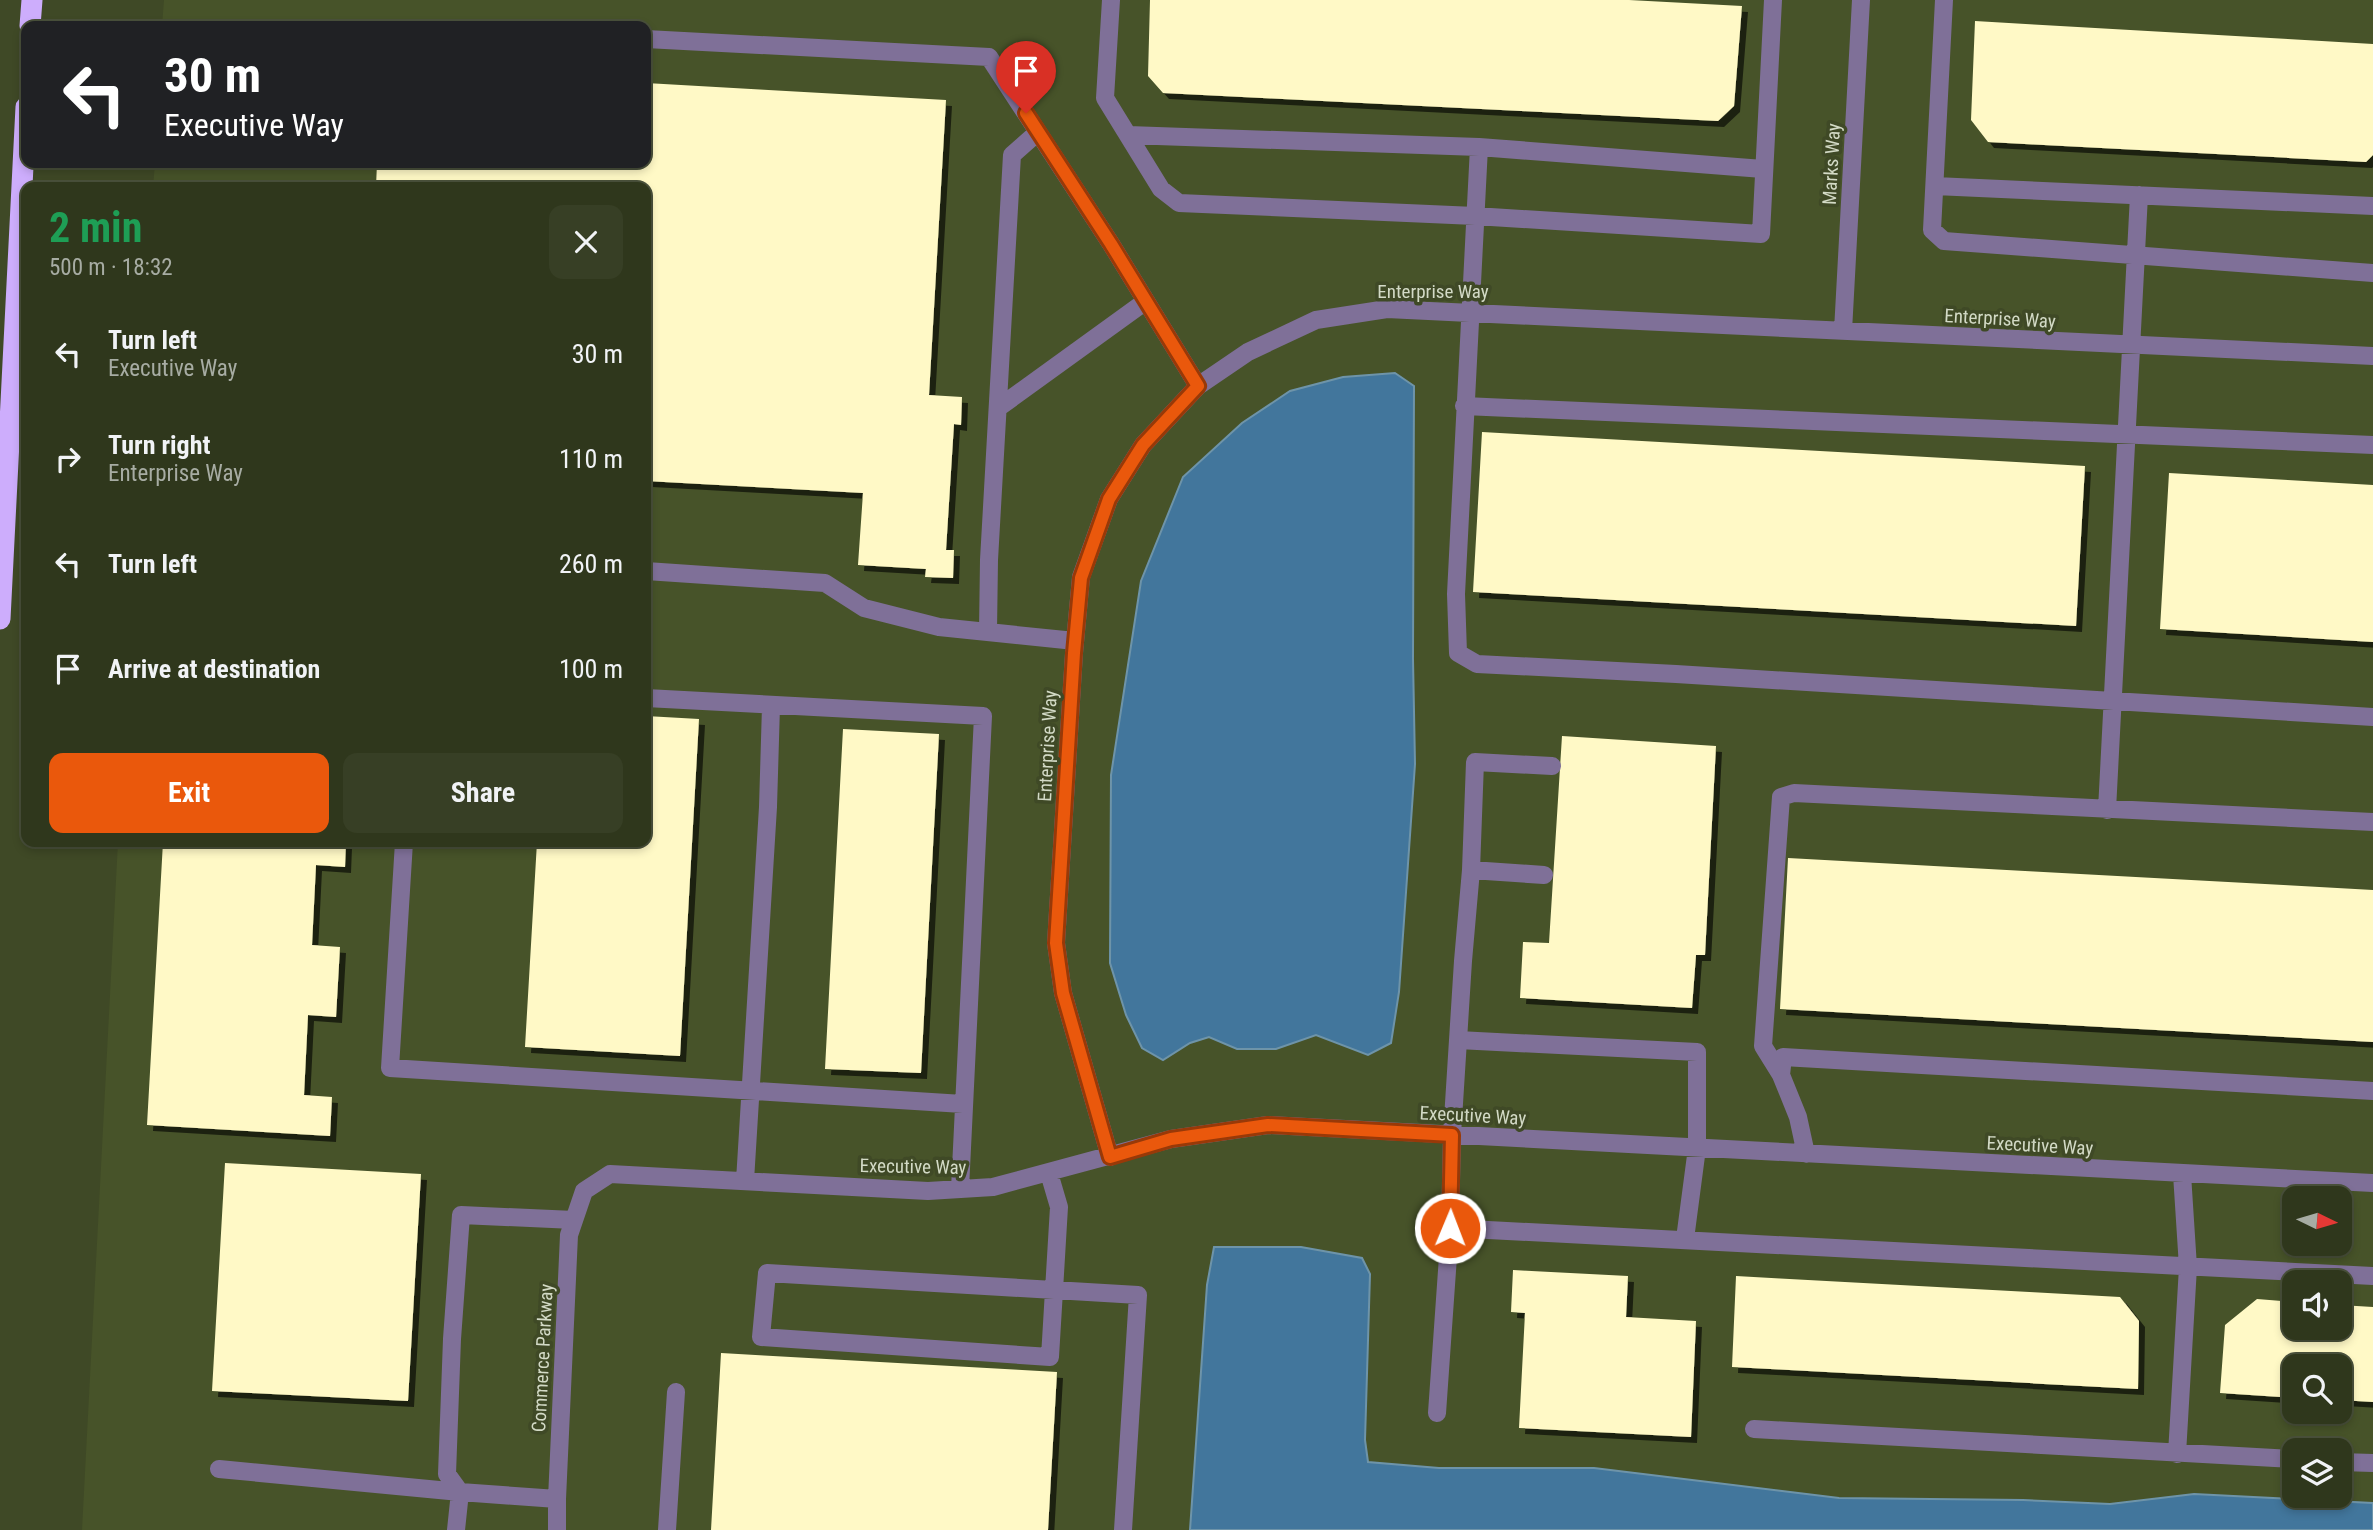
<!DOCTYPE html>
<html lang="en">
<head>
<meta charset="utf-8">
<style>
  :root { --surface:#2f371c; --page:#373f25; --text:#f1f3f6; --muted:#a7aca3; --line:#4a513b; --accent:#ea580c }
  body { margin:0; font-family:"Roboto Condensed",sans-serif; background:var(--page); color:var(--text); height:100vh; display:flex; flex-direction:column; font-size:26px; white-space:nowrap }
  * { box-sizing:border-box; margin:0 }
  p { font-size:23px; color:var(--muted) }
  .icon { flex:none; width:38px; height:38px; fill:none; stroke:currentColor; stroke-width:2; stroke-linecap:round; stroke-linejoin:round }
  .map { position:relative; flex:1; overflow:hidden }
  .details { position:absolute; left:21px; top:182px; width:630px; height:665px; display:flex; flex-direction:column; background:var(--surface); border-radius:14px; box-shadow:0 4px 10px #0003,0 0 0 2px var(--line) }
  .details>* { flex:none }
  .hud { position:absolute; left:21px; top:21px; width:630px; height:147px; border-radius:14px; box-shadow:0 4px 10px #0003,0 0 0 2px var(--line); background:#202124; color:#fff; overflow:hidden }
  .needle { width:46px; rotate:95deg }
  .controls { position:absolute; left:2282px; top:1186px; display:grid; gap:14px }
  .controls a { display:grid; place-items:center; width:70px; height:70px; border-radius:14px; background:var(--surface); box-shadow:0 4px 10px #0003,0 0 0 2px var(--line); font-size:35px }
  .pin { position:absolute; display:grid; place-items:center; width:60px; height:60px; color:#fff; margin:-72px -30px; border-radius:50% 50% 50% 0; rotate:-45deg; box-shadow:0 0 7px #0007 }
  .pin .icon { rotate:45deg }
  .me { position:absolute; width:77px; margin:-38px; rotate:1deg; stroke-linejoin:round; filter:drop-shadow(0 0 5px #0008) }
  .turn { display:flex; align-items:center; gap:24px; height:147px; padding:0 28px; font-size:32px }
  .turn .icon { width:91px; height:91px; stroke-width:2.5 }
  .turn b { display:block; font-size:49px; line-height:60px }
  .round { display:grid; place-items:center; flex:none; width:74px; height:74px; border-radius:14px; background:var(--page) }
  .overview { display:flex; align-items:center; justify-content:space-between; height:119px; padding:0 28px }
  h1 { font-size:42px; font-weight:700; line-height:52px; color:#1e9e55 }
  .primary-button { display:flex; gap:14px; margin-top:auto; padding:14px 28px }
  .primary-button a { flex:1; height:80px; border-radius:14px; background:var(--accent); color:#fff; font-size:28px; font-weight:700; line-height:80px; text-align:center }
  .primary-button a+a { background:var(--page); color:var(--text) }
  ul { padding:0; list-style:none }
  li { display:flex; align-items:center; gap:21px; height:105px; padding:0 28px }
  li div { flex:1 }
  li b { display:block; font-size:26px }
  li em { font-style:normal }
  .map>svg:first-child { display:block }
  .built { fill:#475329; fill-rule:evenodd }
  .water { fill:#42769c; stroke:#6e94a9; stroke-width:2 }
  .building { fill:#fff9c6; filter:url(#shadow) }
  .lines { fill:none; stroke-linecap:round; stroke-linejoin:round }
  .minor { stroke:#7f7098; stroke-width:18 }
  .highway { stroke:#cdadfc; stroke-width:21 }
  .route-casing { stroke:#983908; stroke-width:18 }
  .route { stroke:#ea580c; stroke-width:12 }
  .labels { text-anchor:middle; stroke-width:7; stroke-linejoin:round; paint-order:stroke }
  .street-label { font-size:19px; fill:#d3dac6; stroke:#3f4926 }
</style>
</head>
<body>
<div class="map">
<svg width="2373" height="1530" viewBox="0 0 2373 1530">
  <defs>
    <filter id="shadow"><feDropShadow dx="6" dy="6" stdDeviation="0" flood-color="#0009"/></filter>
  </defs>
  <rect width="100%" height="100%" fill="#3f4926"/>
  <path class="built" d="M 164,0 L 2373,0 L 2373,1530 L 82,1530 L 118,842 L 646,842 L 646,187 L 153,187 L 155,163 L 646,163 L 646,26 L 162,26 ZM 2294,1199 L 2340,1199 L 2340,1244 L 2294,1244 ZM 2294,1283 L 2340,1283 L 2340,1328 L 2294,1328 ZM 2294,1367 L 2340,1367 L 2340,1412 L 2294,1412 ZM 2294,1451 L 2340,1451 L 2340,1496 L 2294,1496 Z"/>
  <path class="water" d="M 1395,373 L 1414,386 L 1413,659 L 1415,764 L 1399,992 L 1391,1043 L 1368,1055 L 1316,1035 L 1276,1049 L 1237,1049 L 1209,1037 L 1190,1043 L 1163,1060 L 1142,1048 L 1126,1015 L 1110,963 L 1111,775 L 1141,581 L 1183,477 L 1242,423 L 1290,391 L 1343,377 Z
    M 1214,1247 L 1301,1247 L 1362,1258 L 1370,1274 L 1365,1440 L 1368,1462 L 1439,1468 L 1594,1468 L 1839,1498 L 2023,1500 L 2110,1504 L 2194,1494 L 2373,1503 L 2373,1530 L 1190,1530 L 1207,1285 Z"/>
  <path class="building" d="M 1150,0 L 1629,0 L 1742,6 L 1734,106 L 1718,121 L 1163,93 L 1148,76 Z
    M 1975,21 L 2373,44 L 2373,155 L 2366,162 L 1988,142 L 1971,120 Z
    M 646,83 L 946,100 L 929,395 L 962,397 L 961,425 L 954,424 L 946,550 L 954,550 L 953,578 L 925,577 L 926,569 L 858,565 L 863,493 L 646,481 L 646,187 L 376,187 L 377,163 L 646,163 Z
    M 1482,432 L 2085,466 L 2076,626 L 1473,592 Z
    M 2169,473 L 2373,485 L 2373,642 L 2160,629 Z
    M 646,716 L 699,719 L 680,1056 L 525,1047 L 537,842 L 646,842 Z
    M 843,729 L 939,734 L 921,1073 L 825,1069 Z
    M 1562,736 L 1716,746 L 1705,955 L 1696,955 L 1692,1008 L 1520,998 L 1523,942 L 1549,943 Z
    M 163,842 L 346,842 L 345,867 L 316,865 L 312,945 L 340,947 L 336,1017 L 308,1015 L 304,1095 L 332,1097 L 330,1136 L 147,1125 Z
    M 1788,858 L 2373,890 L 2373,1042 L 1780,1009 Z
    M 225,1163 L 421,1174 L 408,1401 L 212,1391 Z
    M 1513,1270 L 1628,1276 L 1626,1317 L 1696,1321 L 1691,1437 L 1519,1428 L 1525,1313 L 1511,1312 Z
    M 1736,1276 L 2120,1297 L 2139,1321 L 2138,1389 L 1732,1367 Z
    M 2257,1299 L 2294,1302 L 2294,1328 L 2340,1328 L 2340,1305 L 2373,1307 L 2373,1402 L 2340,1400 L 2340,1367 L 2294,1367 L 2294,1398 L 2220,1393 L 2225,1325 Z
    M 721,1353 L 1057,1372 L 1048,1530 L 711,1530 Z"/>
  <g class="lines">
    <path class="minor" d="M 1111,0 L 1105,98 L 1161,189 L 1179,203 L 1475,216 L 1761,234 L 1773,0
      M 1944,0 L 1932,230 L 1944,241 L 2373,273
      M 646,39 L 989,57 L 1111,244 L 1198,386
      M 1128,135 L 1479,147 L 1763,169
      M 1479,147 L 1456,594 L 1458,653 L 1477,664 L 1676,674 L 2373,717
      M 1935,186 L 2373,206
      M 1843,331 L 1861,0
      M 1464,406 L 2373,445
      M 998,408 L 1146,301
      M 646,571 L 825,583 L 864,608 L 939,627 L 1075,641
      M 988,631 L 989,560 L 1012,155 L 1038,132
      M 646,698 L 983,716 L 960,1189
      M 2107,810 L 2139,195
      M 404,842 L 390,1068 L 963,1104
      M 1471,870 L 1544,875
      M 1458,1040 L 1697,1052 L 1697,1148 L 1685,1239
      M 1781,1075 L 1763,1046 L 1781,797 L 1794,793 L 2373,822
      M 1806,1154 L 1798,1117 L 1781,1075 L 1783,1057 L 2373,1091
      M 1110,1157 L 1063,993 L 1056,943 L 1074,653 L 1081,577 L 1109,499 L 1143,445 L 1198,386 L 1248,352 L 1316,320 L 1387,309 L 2373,356
      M 1049,1173 L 1059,1207 L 1050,1357 L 761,1337 L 767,1273 L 1138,1295 L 1123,1530
      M 745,1181 L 768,807 L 771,706
      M 1450,1228 L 2373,1276
      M 1437,1413 L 1450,1228 L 1452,1135 L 1463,961 L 1471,870 L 1475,762 L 1552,766
      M 1754,1429 L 2294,1459
      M 2177,1454 L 2188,1267 L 2182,1174
      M 2340,1462 L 2373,1463
      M 219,1469 L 460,1492 L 447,1474 L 452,1339 L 461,1215 L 574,1220
      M 456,1530 L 460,1492 L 557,1499
      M 557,1530 L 557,1499 L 569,1235 L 584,1191 L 610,1174 L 928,1191 L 993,1187 L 1171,1139 L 1268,1125 L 2373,1183
      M 667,1530 L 676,1392"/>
    <path class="highway" d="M 30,26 L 32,0
      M 0,619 L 26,107"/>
  </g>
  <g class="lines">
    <defs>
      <path id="route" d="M 1026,113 L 1111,244 L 1198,386 L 1143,445 L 1109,499 L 1081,578 L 1074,653 L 1056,943 L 1063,993 L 1110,1157 L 1171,1139 L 1268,1125 L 1452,1135 L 1450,1228"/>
    </defs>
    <use href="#route" class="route-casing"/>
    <use href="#route" class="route"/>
  </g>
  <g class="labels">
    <g class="street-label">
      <text transform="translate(1831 164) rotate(-87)" y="7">Marks Way</text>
      <text x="1433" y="298">Enterprise Way</text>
      <text transform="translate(2000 318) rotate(3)" y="7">Enterprise Way</text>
      <text transform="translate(1047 746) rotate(-87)" y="7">Enterprise Way</text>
      <text transform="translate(1473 1115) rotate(3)" y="7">Executive Way</text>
      <text transform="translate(2040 1145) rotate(3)" y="7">Executive Way</text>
      <text transform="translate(913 1166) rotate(1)" y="7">Executive Way</text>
      <text transform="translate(542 1358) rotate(-87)" y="7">Commerce Parkway</text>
    </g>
  </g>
</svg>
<div class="controls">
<a><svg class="needle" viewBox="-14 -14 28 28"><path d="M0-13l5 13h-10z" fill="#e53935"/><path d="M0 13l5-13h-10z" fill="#a7aca3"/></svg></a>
<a><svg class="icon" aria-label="sound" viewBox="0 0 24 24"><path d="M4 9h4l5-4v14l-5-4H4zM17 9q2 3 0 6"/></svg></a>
<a><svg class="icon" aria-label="search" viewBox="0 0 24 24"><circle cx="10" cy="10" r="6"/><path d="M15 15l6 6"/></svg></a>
<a><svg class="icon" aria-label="layers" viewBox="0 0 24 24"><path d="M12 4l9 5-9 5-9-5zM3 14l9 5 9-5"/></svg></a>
</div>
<div class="pin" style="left:1026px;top:113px;background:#d93025"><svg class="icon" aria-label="arrive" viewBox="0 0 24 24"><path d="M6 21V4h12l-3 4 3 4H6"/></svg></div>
<svg class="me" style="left:1450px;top:1228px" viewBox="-20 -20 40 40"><circle r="17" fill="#ea580c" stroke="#fff" stroke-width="3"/><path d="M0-11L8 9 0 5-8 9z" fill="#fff"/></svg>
<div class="hud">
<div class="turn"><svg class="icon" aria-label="left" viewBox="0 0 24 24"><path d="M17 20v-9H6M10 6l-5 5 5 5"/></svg><div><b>30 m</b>Executive Way</div></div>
</div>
<section class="details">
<div class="overview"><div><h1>2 min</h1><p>500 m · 18:32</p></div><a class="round"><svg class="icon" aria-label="close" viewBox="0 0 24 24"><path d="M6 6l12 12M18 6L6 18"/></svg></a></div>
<ul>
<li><svg class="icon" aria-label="left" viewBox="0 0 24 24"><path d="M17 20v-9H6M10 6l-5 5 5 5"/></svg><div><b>Turn left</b><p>Executive Way</p></div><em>30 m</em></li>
<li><svg class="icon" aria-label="right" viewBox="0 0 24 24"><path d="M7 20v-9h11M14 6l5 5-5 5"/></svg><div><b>Turn right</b><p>Enterprise Way</p></div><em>110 m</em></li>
<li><svg class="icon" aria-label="left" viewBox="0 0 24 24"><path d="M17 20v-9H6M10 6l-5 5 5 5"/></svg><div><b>Turn left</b></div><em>260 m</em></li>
<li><svg class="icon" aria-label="arrive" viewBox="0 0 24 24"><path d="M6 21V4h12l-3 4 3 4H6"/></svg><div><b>Arrive at destination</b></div><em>100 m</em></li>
</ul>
<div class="primary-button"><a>Exit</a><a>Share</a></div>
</section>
</div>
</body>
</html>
